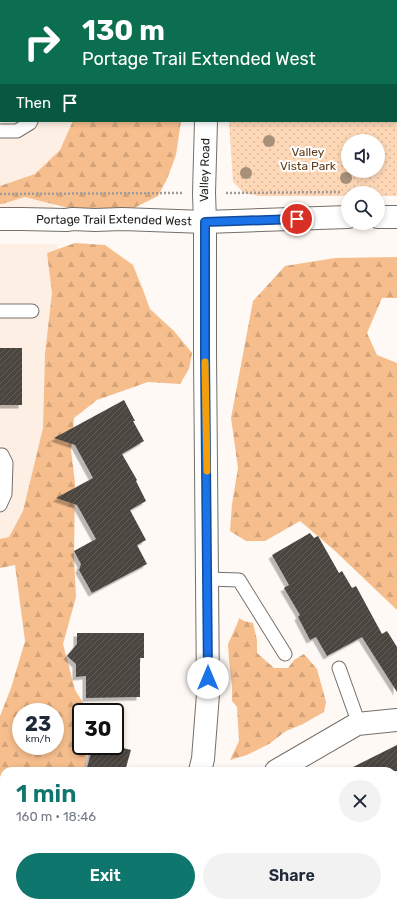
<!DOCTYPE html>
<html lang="en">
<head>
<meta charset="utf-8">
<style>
  :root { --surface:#fff; --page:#f2f2f3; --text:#1f2937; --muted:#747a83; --accent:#0f766e }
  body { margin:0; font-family:Rubik,sans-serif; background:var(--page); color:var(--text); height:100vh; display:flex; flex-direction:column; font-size:15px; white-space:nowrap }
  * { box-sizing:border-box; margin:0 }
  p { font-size:13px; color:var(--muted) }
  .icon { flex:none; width:22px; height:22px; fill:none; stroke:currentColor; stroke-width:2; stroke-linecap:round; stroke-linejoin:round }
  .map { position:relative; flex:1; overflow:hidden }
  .side { position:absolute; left:0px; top:767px; width:397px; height:140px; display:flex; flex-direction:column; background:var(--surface); border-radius:12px 12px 0 0; box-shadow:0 2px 6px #0003 }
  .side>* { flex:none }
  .hud { position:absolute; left:0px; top:0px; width:397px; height:122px; box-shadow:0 2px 6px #0003; background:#0b6e4f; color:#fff; overflow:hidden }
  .controls { position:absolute; left:341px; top:134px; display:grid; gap:8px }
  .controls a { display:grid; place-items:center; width:44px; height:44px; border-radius:50%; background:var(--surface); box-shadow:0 2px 6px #0003; font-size:20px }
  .speed { position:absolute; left:12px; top:703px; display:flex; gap:8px; font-size:20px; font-weight:700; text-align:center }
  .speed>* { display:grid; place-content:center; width:52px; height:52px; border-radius:50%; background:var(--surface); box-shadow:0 2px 6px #0003; line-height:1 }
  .speed small { font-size:10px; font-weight:400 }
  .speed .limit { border:2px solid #111; border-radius:6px; background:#fff; color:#111 }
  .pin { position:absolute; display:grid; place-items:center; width:34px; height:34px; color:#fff; margin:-17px; border:2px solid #fff; border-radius:50%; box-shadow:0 1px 4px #0007 }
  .me { position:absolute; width:44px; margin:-22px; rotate:0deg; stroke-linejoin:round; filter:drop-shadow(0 0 3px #0008) }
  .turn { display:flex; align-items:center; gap:14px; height:84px; padding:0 16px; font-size:18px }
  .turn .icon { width:52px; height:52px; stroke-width:2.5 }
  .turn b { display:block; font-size:28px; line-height:34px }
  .then { display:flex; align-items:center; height:38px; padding:0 16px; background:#0003; gap:8px; font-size:15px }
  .round { display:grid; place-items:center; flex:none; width:42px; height:42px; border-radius:21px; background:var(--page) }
  .head { display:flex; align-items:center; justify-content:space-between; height:68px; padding:0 16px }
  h1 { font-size:24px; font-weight:600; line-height:30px; color:var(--accent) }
  .cta { display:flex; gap:8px; margin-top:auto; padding:8px 16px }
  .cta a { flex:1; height:46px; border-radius:24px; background:var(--accent); color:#fff; font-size:16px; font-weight:600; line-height:46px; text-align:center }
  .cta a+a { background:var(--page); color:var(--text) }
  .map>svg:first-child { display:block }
  .built { fill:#feefe4 }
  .forest { fill:url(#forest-firs); fill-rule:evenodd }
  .park { fill:url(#park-dots); fill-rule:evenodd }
  .water { fill:#74bbe2 }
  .building { fill:url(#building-hatch); filter:url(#shadow) }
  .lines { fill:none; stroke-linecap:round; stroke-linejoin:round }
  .lane-casing { stroke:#766f69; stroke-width:15 }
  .street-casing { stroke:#766f69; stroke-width:24 }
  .secondary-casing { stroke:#766f69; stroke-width:24 }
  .path { stroke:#a09c99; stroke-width:2.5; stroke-dasharray:2 2; stroke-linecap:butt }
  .lane { stroke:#fff; stroke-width:13 }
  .street { stroke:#fff; stroke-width:22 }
  .secondary { stroke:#fff; stroke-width:22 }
  .tree { fill:#a7907a }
  .route-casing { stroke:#114b97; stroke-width:10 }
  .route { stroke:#1a73e8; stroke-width:7 }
  .slow { stroke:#f59e0b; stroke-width:7 }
  .labels { text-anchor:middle; stroke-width:4; stroke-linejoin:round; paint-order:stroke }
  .park-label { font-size:12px; fill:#603a16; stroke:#fff }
  .street-label { font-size:12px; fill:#1f1d1a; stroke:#fff }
</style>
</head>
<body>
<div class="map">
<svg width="397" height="907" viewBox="0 0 397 907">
  <defs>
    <pattern id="forest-firs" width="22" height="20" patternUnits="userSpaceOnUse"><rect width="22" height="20" fill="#f7be8d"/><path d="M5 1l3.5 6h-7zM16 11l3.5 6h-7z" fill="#d3a379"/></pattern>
    <pattern id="park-dots" width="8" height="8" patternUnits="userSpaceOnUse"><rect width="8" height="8" fill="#fed7b6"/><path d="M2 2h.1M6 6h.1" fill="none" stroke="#d9b89c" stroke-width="1.8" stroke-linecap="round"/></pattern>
    <pattern id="building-hatch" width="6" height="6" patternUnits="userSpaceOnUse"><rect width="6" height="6" fill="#4b4540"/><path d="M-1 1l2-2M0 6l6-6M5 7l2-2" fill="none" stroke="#625d58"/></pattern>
    <filter id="shadow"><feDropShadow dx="-3.5" dy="3.5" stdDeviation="0" flood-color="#0004"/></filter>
  </defs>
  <rect width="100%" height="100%" fill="#fef9f5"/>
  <path class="built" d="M 0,0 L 5,1 L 1,1 L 1,121 L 81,121 L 54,208 L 0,209 Z
    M 0,244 L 57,244 L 57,558 L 0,556 Z"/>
  <path class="forest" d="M 73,121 L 181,121 L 176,155 L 167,179 L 158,196 L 124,213 L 80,211 L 25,197 L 2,204 L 0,204 L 0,186 L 35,174 L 60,150 Z
    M 75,243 L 105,245 L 133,265 L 143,290 L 150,309 L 174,331 L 192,353 L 189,369 L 180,384 L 148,382 L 97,400 L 74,418 L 71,450 L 75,483 L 74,557 L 76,597 L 63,644 L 75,690 L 89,712 L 81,712 L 81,746 L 88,746 L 85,771 L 4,771 L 4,827 L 0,829 L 0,716 L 11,688 L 25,641 L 15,565 L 0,568 L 0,539 L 9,537 L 23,511 L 43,428 L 45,354 L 52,293 L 47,253 ZM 21,712 L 55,712 L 55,746 L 21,746 Z
    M 397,257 L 397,298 L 382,298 L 367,333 L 377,355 L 397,363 L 397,610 L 334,550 L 300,521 L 265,541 L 246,541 L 230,531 L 232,504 L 238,468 L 231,418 L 253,301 L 285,266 L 335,258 Z
    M 239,618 L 244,621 L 253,623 L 257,640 L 257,653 L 274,668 L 288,668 L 294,660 L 304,654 L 317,669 L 326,702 L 324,712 L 303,724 L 286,731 L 269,744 L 247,755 L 230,760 L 239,741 L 237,707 L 232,701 L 232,685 L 229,660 L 228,644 L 238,622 Z"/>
  <path class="park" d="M 240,0 L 397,0 L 397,196 L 378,196 L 378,193 L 348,193 L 348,196 L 259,196 L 244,193 L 233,182 L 229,121 L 396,121 L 396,1 L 240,1 ZM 348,141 L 378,141 L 378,171 L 348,171 Z"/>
  <path class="water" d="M 397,847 L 397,907 L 322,907 L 326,903 L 393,903 L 393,849 Z"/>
  <path class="building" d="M 0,348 L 22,348 L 22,405 L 0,405 Z
    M 124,400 L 135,421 L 133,421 L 144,441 L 122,454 L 137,480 L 136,481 L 146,501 L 130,510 L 146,540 L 137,545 L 147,564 L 92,593 L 79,570 L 81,564 L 74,551 L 96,539 L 77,505 L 56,498 L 93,478 L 75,445 L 54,438 Z
    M 310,533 L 314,538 L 318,536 L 339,573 L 342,571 L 352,588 L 356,586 L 382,634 L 387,631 L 397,647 L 397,692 L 362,637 L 327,656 L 316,637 L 310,640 L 298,617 L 300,615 L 284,588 L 289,585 L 272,555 Z
    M 77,633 L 144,633 L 144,658 L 140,658 L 140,697 L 86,698 L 86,676 L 76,677 L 76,664 L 67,656 L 77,644 Z
    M 397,745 L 397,771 L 345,771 Z
    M 93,746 L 115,746 L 131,750 L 125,771 L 86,771 Z"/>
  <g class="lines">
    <defs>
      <path id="lane" d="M 66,1 L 66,0
        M 0,131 L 17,131 L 30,123 L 31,121
        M 0,311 L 32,311
        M 0,455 L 2,455 L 6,463 L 5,494 L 0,505
        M 208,579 L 239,580 L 285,654
        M 339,668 L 359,724"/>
      <path id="street" d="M 200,771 L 203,759 L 208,694 L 205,354 L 205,222
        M 276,771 L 357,724 L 397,720
        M 149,907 L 151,903"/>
      <g id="secondary">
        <path d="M 216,1 L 217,0"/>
        <path d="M 378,217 L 397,217"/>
        <path id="s1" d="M 0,219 L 22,219 L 66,220 L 73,219 L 95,220 L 122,219 L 205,222 L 348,217"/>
        <path id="s2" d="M 205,222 L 204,193 L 206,121"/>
      </g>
    </defs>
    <use href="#lane" class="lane-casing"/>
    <use href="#street" class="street-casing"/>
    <use href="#secondary" class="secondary-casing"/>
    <path class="path" d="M 348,192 L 379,193
      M 226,193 L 341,192
      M 0,194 L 183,193"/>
    <use href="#lane" class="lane"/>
    <use href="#street" class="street"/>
    <use href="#secondary" class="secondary"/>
  </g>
  <g class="tree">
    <circle cx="269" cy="141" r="6"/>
    <circle cx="246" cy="173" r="6"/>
    <circle cx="346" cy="178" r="6"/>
  </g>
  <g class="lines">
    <defs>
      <path id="route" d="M 208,678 L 205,354 L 205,222 L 297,219"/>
    </defs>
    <use href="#route" class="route-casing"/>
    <use href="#route" class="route"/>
    <path class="slow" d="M 205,362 L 207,471"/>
  </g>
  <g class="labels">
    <g class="park-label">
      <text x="308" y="156">Valley<tspan x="308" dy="14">Vista Park</tspan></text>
    </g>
    <g class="street-label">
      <text dy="4" stroke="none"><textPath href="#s2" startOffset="52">Valley Road</textPath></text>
      <text dy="4" stroke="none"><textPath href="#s1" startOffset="114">Portage Trail Extended West</textPath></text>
    </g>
  </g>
</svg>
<div class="controls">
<a><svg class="icon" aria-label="sound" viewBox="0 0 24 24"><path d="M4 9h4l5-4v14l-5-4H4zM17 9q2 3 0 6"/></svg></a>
<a><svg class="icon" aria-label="search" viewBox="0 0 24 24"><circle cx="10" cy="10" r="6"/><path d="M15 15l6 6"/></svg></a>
</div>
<div class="speed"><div>23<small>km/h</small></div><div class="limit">30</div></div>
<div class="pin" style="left:297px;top:219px;background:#d93025"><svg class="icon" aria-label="arrive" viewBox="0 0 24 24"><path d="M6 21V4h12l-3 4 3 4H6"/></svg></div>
<svg class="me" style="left:208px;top:678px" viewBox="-20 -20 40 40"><circle r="19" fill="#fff"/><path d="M0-13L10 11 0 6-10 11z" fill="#1a73e8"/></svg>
<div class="hud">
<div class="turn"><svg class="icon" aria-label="right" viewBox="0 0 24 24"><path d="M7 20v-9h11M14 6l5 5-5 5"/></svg><div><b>130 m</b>Portage Trail Extended West</div></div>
<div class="then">Then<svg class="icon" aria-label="arrive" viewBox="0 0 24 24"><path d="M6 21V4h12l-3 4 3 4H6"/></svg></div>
</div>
<section class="side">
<div class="head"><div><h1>1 min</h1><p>160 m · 18:46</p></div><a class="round"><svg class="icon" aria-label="close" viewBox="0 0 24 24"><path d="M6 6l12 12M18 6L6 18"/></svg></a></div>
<div class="cta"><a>Exit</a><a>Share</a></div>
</section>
</div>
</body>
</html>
